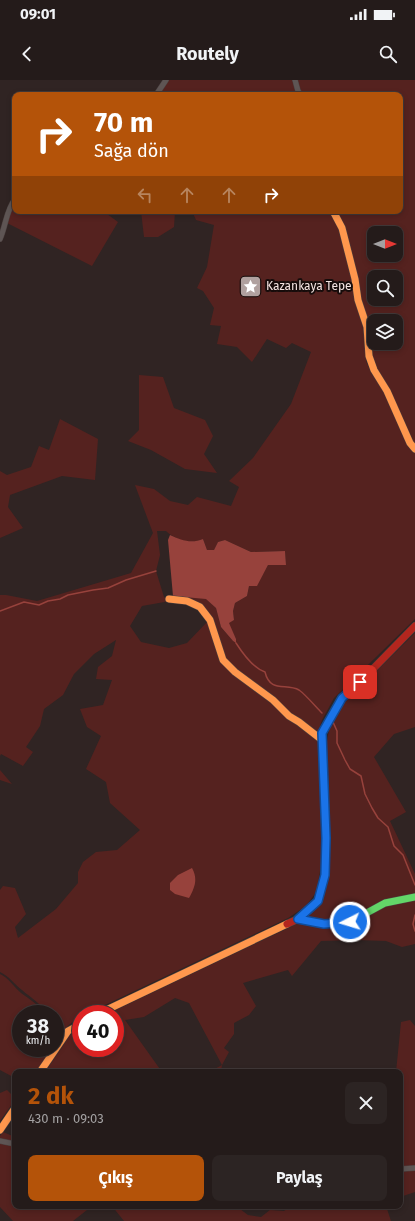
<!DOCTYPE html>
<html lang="tr">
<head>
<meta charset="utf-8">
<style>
  :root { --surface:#241b1a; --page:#2c2423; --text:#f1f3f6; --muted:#a3a1a2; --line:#413939; --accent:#b45309 }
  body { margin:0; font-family:"Fira Sans",sans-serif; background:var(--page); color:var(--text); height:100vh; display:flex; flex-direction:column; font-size:15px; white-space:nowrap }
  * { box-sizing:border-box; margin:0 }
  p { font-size:13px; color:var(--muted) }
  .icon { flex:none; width:22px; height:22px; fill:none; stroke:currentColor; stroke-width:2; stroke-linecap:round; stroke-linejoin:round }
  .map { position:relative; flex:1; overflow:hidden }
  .sheet { position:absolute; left:12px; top:989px; width:391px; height:140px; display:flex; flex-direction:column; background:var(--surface); border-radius:8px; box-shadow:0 2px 6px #0003,0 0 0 1px var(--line) }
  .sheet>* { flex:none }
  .top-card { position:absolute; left:12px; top:12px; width:391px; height:122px; border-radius:8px; box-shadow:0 2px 6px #0003,0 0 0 1px var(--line); background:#b45309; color:#fff; overflow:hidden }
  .needle { width:26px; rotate:90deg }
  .controls { position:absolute; left:367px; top:146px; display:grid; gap:8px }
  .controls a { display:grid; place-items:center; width:36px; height:36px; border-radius:8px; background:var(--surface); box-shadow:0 2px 6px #0003,0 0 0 1px var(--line); font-size:20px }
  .speed { position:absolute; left:12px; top:925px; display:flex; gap:8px; font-size:20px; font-weight:700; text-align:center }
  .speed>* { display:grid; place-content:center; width:52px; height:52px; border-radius:50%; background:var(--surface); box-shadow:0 2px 6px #0003,0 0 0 1px var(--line); line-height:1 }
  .speed small { font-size:10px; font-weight:400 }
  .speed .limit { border:6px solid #d22; background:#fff; color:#111 }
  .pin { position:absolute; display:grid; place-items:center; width:34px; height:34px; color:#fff; margin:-17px; border-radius:8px; box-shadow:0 2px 6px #0006 }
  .me { position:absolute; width:44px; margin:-22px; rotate:265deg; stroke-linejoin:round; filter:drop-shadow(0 0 3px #0008) }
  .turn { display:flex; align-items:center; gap:14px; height:84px; padding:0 16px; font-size:18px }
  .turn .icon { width:52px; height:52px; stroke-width:2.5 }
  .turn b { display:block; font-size:28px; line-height:34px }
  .lanes { display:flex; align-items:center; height:38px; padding:0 16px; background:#0003; justify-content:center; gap:20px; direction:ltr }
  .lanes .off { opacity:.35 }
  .round { display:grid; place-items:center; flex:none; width:42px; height:42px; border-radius:8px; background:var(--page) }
  .headline { display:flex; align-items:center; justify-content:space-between; height:68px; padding:0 16px }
  h1 { font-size:24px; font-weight:700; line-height:30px; color:var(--accent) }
  .button { display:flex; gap:8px; margin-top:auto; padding:8px 16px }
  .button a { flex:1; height:46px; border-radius:8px; background:var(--accent); color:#fff; font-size:16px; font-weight:700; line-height:46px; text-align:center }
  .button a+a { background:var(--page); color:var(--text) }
  .status { display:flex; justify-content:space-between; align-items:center; height:28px; padding:0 20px; background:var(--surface); direction:ltr }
  .status svg { height:11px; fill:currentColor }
  header { display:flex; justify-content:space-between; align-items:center; height:52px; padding:0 16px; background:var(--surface); font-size:18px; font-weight:700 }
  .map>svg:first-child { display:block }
  .green { fill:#55221f; fill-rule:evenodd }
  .water { fill:#97423c }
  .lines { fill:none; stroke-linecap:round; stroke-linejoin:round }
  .stream { stroke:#97423c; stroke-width:1.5 }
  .street-casing { stroke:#4c4140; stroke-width:6 }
  .fast-casing { stroke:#4c4140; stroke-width:8 }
  .slow-casing { stroke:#4c4140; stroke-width:8 }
  .jam-casing { stroke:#4c4140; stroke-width:8 }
  .street { stroke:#5e5554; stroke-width:5 }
  .fast { stroke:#63d668; stroke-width:7 }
  .slow { stroke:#ff974d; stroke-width:7 }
  .jam { stroke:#b3261e; stroke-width:7 }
  .route-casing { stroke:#114b97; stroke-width:10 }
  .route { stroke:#1a73e8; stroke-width:7 }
  .labels { text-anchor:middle; stroke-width:4; stroke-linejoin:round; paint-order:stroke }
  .poi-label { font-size:12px; fill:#f5e4e2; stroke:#170c0b; text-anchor:start }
</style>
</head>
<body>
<div class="status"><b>09:01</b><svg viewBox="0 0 49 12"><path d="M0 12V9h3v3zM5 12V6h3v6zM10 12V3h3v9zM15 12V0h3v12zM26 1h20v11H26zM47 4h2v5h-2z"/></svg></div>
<header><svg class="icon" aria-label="back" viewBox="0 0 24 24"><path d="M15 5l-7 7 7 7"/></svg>Routely<svg class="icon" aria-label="search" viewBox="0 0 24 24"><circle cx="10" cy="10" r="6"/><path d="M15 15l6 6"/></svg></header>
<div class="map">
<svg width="415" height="1141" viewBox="0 0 415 1141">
  <rect width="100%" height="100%" fill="#302423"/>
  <path class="green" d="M 168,0 L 293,0 L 298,15 L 158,15 Z
    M 297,0 L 415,0 L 415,365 L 411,360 L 376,290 L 373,277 L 370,249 L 359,214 L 335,131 L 400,131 L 400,15 L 304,15 L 300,10 ZM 374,153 L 396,153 L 396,175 L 374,175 ZM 374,197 L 396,197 L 396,219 L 374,219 ZM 374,241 L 396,241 L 396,263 L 374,263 Z
    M 15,122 L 15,131 L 103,131 L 118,142 L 92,186 L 7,143 L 11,127 Z
    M 141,131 L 175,131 L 174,147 L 158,157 L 144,157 Z
    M 192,131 L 331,131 L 341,150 L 353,199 L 357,224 L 366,250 L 366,281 L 372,294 L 385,313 L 409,366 L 415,373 L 415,539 L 334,618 L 322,640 L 318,653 L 291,634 L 271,615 L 236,591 L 224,579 L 211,539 L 201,526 L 188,519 L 173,519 L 173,516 L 206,518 L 216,528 L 221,547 L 233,561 L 236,563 L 236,559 L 228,543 L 234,540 L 233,531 L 235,523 L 247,516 L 249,506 L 257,505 L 268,485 L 286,485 L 285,471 L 251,472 L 225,460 L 218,462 L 214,470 L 207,470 L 203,459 C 190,465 175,460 166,451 L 157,451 L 160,475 L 156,491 L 164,517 L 170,521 L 142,526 L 130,546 L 141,562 L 169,568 L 187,563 L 208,541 L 221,581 L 234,594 L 255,608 L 272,621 L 288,638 L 298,645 L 318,661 L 322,722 L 321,784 L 317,811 L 306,826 L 288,838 L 86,934 L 81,934 L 81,937 C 69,942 63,951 57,962 L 55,957 L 55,934 L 47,934 C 41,923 31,918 22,910 C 14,904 9,896 0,892 L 0,810 L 3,806 L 15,808 L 26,834 L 15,847 L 18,858 L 56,829 L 78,803 L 78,792 L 83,782 L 96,772 L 117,770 L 140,750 L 110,723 L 106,702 L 86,689 L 101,656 L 87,647 L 80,629 L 103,625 L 112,600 L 96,599 L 98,587 L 112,576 L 116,560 L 94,574 L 74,594 L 63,615 L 44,629 L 40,646 L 26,667 L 33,672 L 23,686 L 1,674 L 0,676 L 0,515 L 6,515 L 37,521 L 131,493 L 153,453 L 135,405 L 154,409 L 170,421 L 188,425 L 197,417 L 231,426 L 239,407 L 229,401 L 253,378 L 291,324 L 311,272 L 292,263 L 286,268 L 267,259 L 252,282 L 237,267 L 217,264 L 221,246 L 210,245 L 214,228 L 203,211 L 197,208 L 207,187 L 214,145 L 196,140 Z
    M 139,295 L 163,297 L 174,328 L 205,340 L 213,356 L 204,374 L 217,393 L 185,389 L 151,370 L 128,361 L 139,350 Z
    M 60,339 L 98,359 L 95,400 L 62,396 L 10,415 L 8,427 L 23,448 L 0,458 L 0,391 L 7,395 L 31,387 L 39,366 L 49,370 Z
    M 415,553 L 415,647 L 394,654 L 374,677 L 406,732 L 390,741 L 415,794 L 415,815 L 383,821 L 350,840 L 324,842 L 304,838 L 318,827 L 328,802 L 330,765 L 328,691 L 326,667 L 330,644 L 342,625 Z
    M 0,690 L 12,704 L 0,700 Z
    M 415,819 L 415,864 L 402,867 L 386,861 L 357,860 L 321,861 L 292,896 L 288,890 L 243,903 L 256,926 L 249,935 L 234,943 L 234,954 L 224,968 L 229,972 L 222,985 L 221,992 L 209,992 L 222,985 L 189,923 L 175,918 L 144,937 L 125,940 L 162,992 L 45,992 L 70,955 L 81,948 L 81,968 L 115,968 L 115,934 L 107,934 L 301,842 L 351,844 L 386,826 Z
    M 0,894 C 9,898 13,906 21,913 C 29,919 40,925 44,934 L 21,934 L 21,968 L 53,968 L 36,992 L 15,992 L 15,998 L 0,990 Z
    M 410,940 L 415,946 L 415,1086 L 400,1086 L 400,992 L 396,992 L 401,942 Z
    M 7,1010 L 15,1018 L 15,1020 L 0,1041 L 0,1013 Z
    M 3,1052 L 15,1057 L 15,1062 L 0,1059 L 0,1056 Z
    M 0,1062 L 15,1065 L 15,1126 L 92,1126 L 73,1141 L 13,1141 L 0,1127 Z
    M 415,1090 L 415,1112 L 400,1117 L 400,1092 Z
    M 112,1126 L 236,1126 L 248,1135 L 261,1137 L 270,1130 L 284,1131 L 291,1126 L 386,1126 L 391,1141 L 124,1141 Z"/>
  <path class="water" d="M 170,455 C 181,460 191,464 203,459 L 207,470 L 214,470 L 218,462 L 225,460 L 251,472 L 285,471 L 286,485 L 268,485 L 257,506 L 249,506 L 247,516 L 235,523 L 233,531 L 234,540 L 229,543 L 236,559 L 236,563 L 233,561 L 221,547 L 216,528 L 206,519 L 173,516 L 168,460 Z
    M 192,788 C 198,799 195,807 189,818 L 175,814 L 170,810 L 170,803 L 178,795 Z"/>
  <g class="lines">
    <path class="stream" d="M 0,531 L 24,522 L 39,525 L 48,521 L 60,519 L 68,515 L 93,510 L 108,508 L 126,500 L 156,491
      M 236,563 C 243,574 253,588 265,592 C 270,613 286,603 299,610 C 305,614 316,627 322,633
      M 333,642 L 337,651 L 337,663 L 345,680 L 350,689 L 361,696 L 365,714 L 372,728 L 378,738 L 388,747 L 394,766 L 403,775 L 415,805
      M 415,835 L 413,844 L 415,851"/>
    <defs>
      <path id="street" d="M 295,0 L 298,11 L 301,15
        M 156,15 L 166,0
        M 0,159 C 6,145 6,131 15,119
        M 0,1061 L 15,1064
        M 400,1089 L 415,1088"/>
      <path id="fast" d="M 298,839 L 324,844 L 350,842 L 385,823 L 415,817"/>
      <path id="slow" d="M 333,131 L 342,148 L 355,199 L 358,220 L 367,247 L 369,276 L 374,290 L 387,311 L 410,363 L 415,369
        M 169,519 L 187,521 L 200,527 L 210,540 L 223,580 L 235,592 L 273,620 L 289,636 L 299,642 L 322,660
        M 98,934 L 287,844
        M 40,992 L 68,951 L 81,944
        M 0,1050 L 15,1028"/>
      <path id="jam" d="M 287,844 L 298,839 L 318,821 L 325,795 L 326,758 L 322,653 L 342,618 L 369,593 L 415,546"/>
    </defs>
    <use href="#street" class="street-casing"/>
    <use href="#fast" class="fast-casing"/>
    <use href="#slow" class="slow-casing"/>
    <use href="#jam" class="jam-casing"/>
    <use href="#street" class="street"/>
    <use href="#fast" class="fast"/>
    <use href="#slow" class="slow"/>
    <use href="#jam" class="jam"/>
  </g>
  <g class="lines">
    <defs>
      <path id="route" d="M 350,842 L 324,844 L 298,839 L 318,821 L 325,795 L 326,758 L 322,653 L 342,618 L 360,602"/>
    </defs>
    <use href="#route" class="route-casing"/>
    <use href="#route" class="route"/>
  </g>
  <defs>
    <symbol id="sight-square" viewBox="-11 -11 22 22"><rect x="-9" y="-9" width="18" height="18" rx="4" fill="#b0a19f" stroke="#170c0b"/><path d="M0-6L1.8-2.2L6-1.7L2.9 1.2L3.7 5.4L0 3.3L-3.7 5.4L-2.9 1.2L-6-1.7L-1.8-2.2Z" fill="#fff"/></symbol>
  </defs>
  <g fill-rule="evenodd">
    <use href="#sight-square" x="238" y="194" width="25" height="25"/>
  </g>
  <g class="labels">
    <g class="poi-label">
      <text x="266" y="210">Kazankaya Tepe</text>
    </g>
  </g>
</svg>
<div class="controls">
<a><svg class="needle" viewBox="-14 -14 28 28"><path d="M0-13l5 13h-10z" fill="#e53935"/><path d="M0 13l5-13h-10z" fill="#a3a1a2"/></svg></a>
<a><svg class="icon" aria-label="search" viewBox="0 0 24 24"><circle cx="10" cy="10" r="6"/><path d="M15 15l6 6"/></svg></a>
<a><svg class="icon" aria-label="layers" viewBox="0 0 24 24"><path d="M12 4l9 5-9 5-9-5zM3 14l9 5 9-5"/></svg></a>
</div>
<div class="speed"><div>38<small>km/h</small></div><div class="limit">40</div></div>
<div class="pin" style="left:360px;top:602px;background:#d93025"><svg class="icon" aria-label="arrive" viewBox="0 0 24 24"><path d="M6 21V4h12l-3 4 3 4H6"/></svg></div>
<svg class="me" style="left:350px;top:842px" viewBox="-20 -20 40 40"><circle r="17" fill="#1a73e8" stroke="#fff" stroke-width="3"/><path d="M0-11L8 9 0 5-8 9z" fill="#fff"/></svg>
<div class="top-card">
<div class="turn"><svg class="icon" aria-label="right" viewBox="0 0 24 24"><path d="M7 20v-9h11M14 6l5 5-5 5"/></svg><div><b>70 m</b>Sağa dön</div></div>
<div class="lanes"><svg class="icon off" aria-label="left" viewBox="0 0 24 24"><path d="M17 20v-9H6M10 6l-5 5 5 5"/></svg><svg class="icon off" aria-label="ahead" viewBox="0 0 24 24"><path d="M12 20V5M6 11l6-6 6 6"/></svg><svg class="icon off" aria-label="ahead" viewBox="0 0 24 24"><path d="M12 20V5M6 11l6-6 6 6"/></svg><svg class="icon" aria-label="right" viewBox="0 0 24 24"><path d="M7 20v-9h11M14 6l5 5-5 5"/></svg></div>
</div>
<section class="sheet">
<div class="headline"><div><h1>2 dk</h1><p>430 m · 09:03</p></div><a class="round"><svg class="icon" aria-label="close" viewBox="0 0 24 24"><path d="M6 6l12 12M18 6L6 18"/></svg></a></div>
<div class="button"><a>Çıkış</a><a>Paylaş</a></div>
</section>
</div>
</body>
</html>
